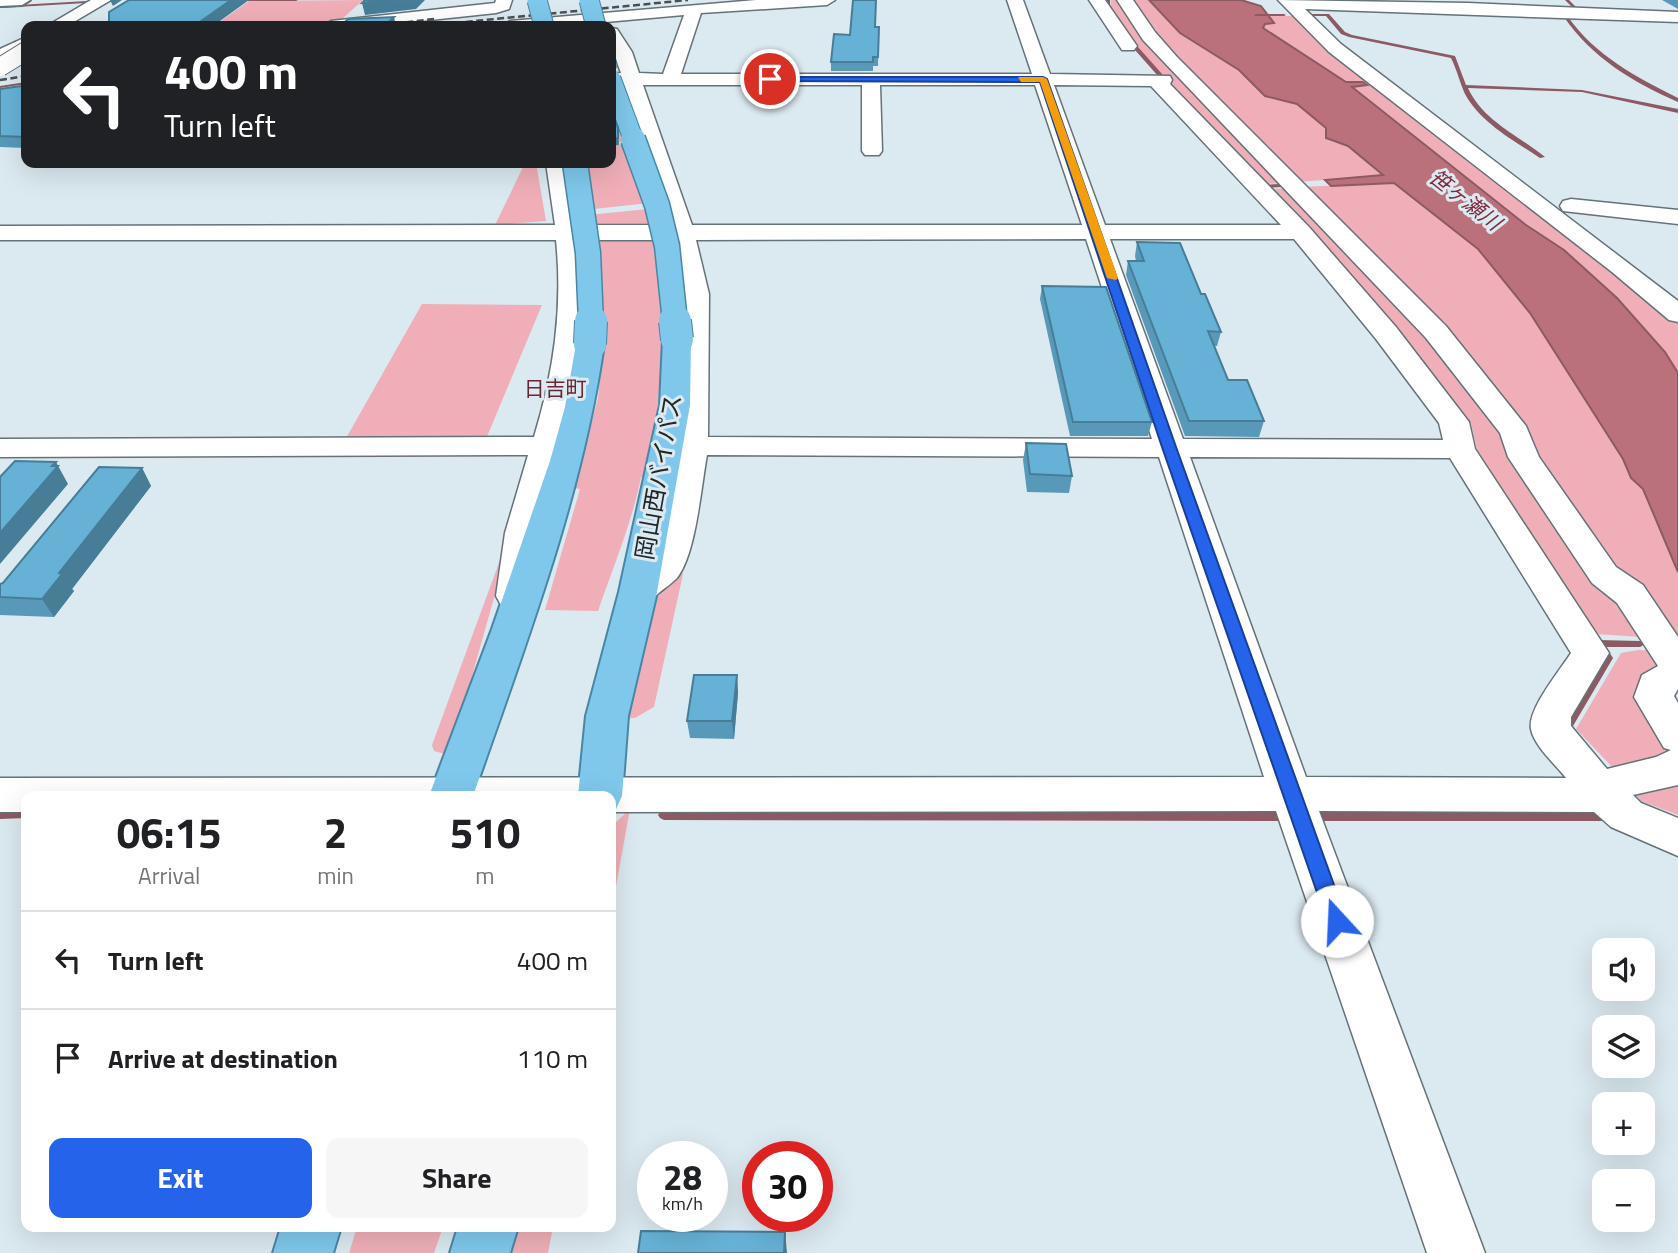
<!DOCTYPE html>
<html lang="en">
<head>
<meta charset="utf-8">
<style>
  :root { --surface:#fff; --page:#f6f6f6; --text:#202124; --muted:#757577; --line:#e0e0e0; --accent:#2563eb }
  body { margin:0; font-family:"Titillium Web","Noto Sans JP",sans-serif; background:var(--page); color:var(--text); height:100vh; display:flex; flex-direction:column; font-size:26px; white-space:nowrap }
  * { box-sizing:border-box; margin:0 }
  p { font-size:23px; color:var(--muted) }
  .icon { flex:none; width:38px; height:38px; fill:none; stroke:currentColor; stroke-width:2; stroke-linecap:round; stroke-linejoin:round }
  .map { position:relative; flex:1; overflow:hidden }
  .panel { position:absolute; left:21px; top:791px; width:595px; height:441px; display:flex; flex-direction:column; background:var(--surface); border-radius:14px; box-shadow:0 7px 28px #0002 }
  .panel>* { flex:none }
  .top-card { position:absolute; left:21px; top:21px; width:595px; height:147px; border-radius:14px; box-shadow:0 7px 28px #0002; background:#202124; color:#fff; overflow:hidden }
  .fabs { position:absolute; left:1592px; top:938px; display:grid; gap:14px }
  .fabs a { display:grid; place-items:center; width:63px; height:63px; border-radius:14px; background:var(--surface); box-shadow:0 7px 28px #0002; font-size:35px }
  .speed { position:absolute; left:637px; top:1141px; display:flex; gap:14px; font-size:35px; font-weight:700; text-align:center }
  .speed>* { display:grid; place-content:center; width:91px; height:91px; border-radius:50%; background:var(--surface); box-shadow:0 7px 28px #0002; line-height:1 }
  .speed small { font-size:18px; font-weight:400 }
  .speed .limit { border:10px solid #d22; background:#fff; color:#111 }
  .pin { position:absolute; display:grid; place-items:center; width:60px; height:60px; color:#fff; margin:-30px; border:4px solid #fff; border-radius:50%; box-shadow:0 2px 7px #0007 }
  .me { position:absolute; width:77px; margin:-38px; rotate:340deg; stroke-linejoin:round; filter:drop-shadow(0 0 5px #0008) }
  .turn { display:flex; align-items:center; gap:24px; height:147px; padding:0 28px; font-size:32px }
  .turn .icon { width:91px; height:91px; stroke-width:2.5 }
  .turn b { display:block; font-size:49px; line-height:60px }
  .eta { display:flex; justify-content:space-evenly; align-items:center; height:119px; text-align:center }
  .eta b { font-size:42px; font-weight:700; line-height:49px }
  .action { display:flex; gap:14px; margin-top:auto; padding:14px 28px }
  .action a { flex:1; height:80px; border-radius:14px; background:var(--accent); color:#fff; font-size:28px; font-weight:700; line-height:80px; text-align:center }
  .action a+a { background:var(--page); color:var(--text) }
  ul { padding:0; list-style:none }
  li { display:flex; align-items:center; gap:21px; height:98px; padding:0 28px; border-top:2px solid var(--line) }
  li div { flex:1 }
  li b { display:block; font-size:26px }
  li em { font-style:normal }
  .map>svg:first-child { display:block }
  .green { fill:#f0afb8 }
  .water { fill:#ba717c; stroke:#8c5a63; stroke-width:2 }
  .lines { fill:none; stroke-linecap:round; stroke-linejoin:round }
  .stream { fill:#8c5a63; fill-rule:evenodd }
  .minor-casing { stroke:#657278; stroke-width:3 }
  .tertiary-casing { stroke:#657278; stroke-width:4 }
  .trunk-casing { stroke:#4986a4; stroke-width:4 }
  .minor { fill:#fff; fill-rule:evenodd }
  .tertiary { fill:#fff; fill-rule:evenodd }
  .trunk { fill:#7fc8eb; fill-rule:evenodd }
  .rail { stroke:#494f53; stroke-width:2.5; stroke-dasharray:7 3.5; stroke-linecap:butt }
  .minor-bridge-casing { stroke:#657278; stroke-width:20; stroke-linecap:butt }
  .trunk-bridge-far2-casing { stroke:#4986a4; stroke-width:21; stroke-linecap:butt }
  .trunk-bridge-far1-casing { stroke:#4986a4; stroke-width:27; stroke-linecap:butt }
  .trunk-bridge-casing { stroke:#4986a4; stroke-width:34; stroke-linecap:butt }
  .minor-bridge { stroke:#fff; stroke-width:18 }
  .trunk-bridge-far2 { stroke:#7fc8eb; stroke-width:19 }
  .trunk-bridge-far1 { stroke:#7fc8eb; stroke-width:24 }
  .trunk-bridge { stroke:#7fc8eb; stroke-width:32 }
  .wall { fill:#5899b9 }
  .shaded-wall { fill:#477d96 }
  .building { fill:#66b2d7; stroke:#477d96; stroke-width:2 }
  .route { fill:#2563eb; stroke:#184099; stroke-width:2 }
  .slow { fill:#f59e0b }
  .labels { text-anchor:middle; stroke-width:6; stroke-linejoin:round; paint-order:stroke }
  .far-water-label { font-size:21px; font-style:italic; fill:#82293e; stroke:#dbe9f0 }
  .far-neighbourhood-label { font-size:21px; fill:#6a2534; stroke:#dbe9f0 }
  .street-label { font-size:24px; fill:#212629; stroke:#dbe9f0 }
</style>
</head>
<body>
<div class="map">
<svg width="1678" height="1253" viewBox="0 0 1678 1253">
  <rect width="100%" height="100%" fill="#dbe9f0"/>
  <path class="green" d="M 363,0 L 341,20 L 330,24 L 214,26 L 249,1 Z
    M 1111,0 L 1122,0 L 1287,183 L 1265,184 L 1150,62 L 1110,10 Z
    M 1128,0 L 1149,0 L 1180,33 L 1239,70 L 1265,96 L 1297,104 L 1326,128 L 1327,135 L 1333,142 L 1348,146 L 1383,176 L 1296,182 L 1175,61 Z
    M 1268,16 L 1295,16 L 1678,319 L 1678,373 L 1665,352 L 1617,298 L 1564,250 L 1526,225 L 1351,86 L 1366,84 L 1346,83 L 1263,28 Z
    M 624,83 L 668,201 L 575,211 L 564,163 L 611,163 L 611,146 L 646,142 L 645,140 L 611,143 L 611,117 L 634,114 L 633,112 L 611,114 L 611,88 Z
    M 525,163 L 536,163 L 546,221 L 495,225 Z
    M 1394,183 L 1478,249 L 1530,313 L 1623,459 L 1631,478 L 1643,489 L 1678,572 L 1678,638 L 1608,573 L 1530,457 L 1300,187 Z
    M 1292,188 L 1431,333 L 1654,638 L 1597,634 L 1477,450 L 1471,423 L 1400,333 L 1270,189 Z
    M 669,207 L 674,223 L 578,223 L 577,216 Z
    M 674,237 L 657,413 L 647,477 L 641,477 C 632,523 613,567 598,611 L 545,610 L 580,489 L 574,488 L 598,398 L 604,342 L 579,238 Z
    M 422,304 L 542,305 L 486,439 L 345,440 Z
    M 511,530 L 513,530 L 469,687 L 445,754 L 434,751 L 432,745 Z
    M 677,571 L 683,574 L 654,707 L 635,718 L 625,718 L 650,600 Z
    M 1638,650 L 1664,651 L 1671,756 L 1617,772 L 1576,729 L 1621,653 Z
    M 1678,775 L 1678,815 L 1641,801 L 1630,788 Z
    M 630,809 L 611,914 L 611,837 L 614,824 Z
    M 357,1227 L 443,1227 L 434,1253 L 349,1253 Z
    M 517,1227 L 553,1227 L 548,1253 L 510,1253 Z"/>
  <path class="water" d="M 1149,0 L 1241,0 L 1261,6 L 1274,23 L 1265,24 L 1263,28 L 1346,82 L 1363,82 L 1367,85 L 1352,87 L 1526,225 L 1564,250 L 1617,298 L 1665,352 L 1678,373 L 1678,572 L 1643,489 L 1631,478 L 1623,459 L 1530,313 L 1478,249 L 1394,183 L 1331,186 L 1325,180 L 1383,175 L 1348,146 L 1326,138 L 1326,128 L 1297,104 L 1265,96 L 1239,70 L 1180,33 Z"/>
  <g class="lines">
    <path class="stream" d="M 235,0 L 298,0 L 296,1 L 237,1 Z
      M 1106,0 L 1110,0 L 1110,10 L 1114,17 L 1110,17 L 1106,10 Z
      M 1565,0 L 1569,0 L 1578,9 L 1568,17 C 1596,56 1636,77 1678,98 L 1678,102 C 1634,83 1591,57 1564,17 L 1574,9 Z
      M 87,1 L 86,3 L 0,8 L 0,6 Z
      M 1256,14 L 1284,14 L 1286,15 L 1284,16 L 1254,16 Z
      M 1312,14 L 1329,14 L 1345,32 L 1352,35 L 1455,56 L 1466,85 L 1582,90 L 1678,109 L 1678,113 L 1582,92 L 1468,88 C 1483,121 1518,135 1545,157 L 1540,158 C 1513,140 1481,123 1465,94 C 1460,83 1457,70 1451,58 L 1349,37 L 1341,34 L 1326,16 L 1310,16 Z
      M 519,21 L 517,23 L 481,26 L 483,25 Z
      M 1127,39 L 1131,39 L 1170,83 L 1170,85 L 1166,85 L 1127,41 Z
      M 26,82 L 26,84 L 0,88 L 0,86 Z
      M 1279,184 L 1281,185 L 1281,187 L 1268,188 L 1270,191 L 1267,193 L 1260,187 L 1263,185 Z
      M 1598,640 L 1640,641 L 1645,644 L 1640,647 L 1606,647 L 1613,658 L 1573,726 L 1576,731 L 1575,734 C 1568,736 1565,733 1562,727 L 1603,658 L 1593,643 Z
      M 0,809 L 26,810 L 26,818 L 0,819 Z
      M 664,810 L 1284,811 L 1288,813 L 1290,816 L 1288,819 L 1284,821 L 664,820 L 660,818 L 658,815 L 660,812 Z
      M 1314,811 L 1611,811 L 1615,813 L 1617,816 L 1615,819 L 1611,821 L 1314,821 L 1310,819 L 1308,816 L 1310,813 Z"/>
    <defs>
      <path id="minor" d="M 91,0 L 111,0 L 67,26 L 47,26 Z
        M 496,0 L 512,0 L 509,9 L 496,13 L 374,26 L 323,26 L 331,21 L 495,3 Z
        M 756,0 L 835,0 L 827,5 L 701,13 L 681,74 L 1032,74 L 1007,0 L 1023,0 L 1050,74 L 1170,76 L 1172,80 L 1170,84 L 1309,227 L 1396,327 L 1469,422 L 1475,449 L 1609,653 L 1571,717 L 1571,726 L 1607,769 L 1656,757 L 1671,750 L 1664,748 L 1634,697 L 1642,675 L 1658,666 L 1617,603 L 1592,583 L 1508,457 L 1500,433 L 1426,338 L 1143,40 L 1117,0 L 1133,0 L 1155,32 L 1177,57 L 1446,326 L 1526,426 L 1539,457 L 1616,567 L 1643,585 L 1678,637 L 1678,689 L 1674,696 L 1678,703 L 1678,785 L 1633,795 L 1641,803 L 1678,818 L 1678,856 L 1611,827 L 1594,812 L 1319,811 L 1485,1253 L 1427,1253 L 1276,811 L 611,812 L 611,796 L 26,796 L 26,812 L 0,812 L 0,778 L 1264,777 L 1159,457 L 707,455 C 701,487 696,554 677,578 C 672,583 665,588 660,592 C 648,602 640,605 625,600 L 620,592 C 629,577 646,570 655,555 L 678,446 L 683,294 L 672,240 L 580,240 L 585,297 L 581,367 L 539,533 L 532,596 L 527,605 L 514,608 L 501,605 L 496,596 L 505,533 L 528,455 L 0,457 L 0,439 L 534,437 C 554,371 563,308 556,240 L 0,240 L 0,226 L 555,225 L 546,163 L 567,163 L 578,225 L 668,225 L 624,85 L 611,84 L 611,74 L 621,73 L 611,46 L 611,28 L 617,29 L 632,52 L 639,73 L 663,74 L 684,15 L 561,26 L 502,26 L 510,21 ZM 643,85 L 862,85 L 862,151 L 865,155 L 879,155 L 882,151 L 880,85 L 1035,85 L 1082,225 L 692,225 ZM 1054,85 L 1151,86 L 1281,225 L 1105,225 ZM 1086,239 L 1152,439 L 708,437 L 709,294 L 696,240 ZM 1110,239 L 1294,239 L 1376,339 L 1439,423 L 1443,440 L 1183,439 ZM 1190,457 L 1450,458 L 1571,653 C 1560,670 1527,710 1531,729 C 1534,746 1556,765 1566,778 L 1306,777 Z
        M 1089,0 L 1105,0 L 1137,46 L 1134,50 L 1122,50 Z
        M 1278,0 L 1468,3 L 1678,12 L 1678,22 L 1305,9 L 1341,44 L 1678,301 L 1678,322 L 1669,320 L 1612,272 L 1329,52 Z
        M 26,37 L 26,49 L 0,61 L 0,49 Z
        M 1571,199 L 1678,210 L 1678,224 L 1563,211 L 1560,206 L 1563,201 Z"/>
      <path id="tertiary" d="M 0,0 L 30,0 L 22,5 L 0,6 Z"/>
      <path id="trunk" d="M 677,330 L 687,333 L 691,339 L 690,405 L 657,592 L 628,716 L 622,796 L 616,809 L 611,810 L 611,796 L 578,796 L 586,716 L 619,592 L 660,405 L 663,339 L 667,333 Z
        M 590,335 L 600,338 L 604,344 C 582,499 524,648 473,796 L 429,796 L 492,629 L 550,461 L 565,407 L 576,344 L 580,338 Z
        M 281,1227 L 341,1227 L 333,1253 L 273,1253 Z
        M 458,1227 L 518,1227 L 510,1253 L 450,1253 Z"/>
    </defs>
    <use href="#minor" class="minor-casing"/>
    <use href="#tertiary" class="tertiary-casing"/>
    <use href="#trunk" class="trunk-casing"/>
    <use href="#minor" class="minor"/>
    <use href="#tertiary" class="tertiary"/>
    <use href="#trunk" class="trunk"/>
    <path class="rail" d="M 375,26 L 434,19
      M 424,26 L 688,0
      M 0,80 L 26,76"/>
    <defs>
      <path id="minor-bridge" d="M 0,67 L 26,51"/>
      <path id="trunk-bridge-far2" d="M 537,0 L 544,26
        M 589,0 L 596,26
        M 611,79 L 634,141"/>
      <path id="trunk-bridge-far1" d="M 633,139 L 657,205 L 667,246 L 675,322
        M 575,163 L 588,253 L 591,322"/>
      <path id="trunk-bridge" d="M 675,321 L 677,339
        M 590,344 L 591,321"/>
    </defs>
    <use href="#minor-bridge" class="minor-bridge-casing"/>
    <use href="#trunk-bridge-far2" class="trunk-bridge-far2-casing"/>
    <use href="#trunk-bridge-far1" class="trunk-bridge-far1-casing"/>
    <use href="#trunk-bridge" class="trunk-bridge-casing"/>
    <use href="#minor-bridge" class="minor-bridge"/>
    <use href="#trunk-bridge-far2" class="trunk-bridge-far2"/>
    <use href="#trunk-bridge-far1" class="trunk-bridge-far1"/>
    <use href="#trunk-bridge" class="trunk-bridge"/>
  </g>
  <path class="wall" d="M 1662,0 L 1678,0 L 1678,9 Z
    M 875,27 L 879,27 L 878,66 L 873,66 L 873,71 L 831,71 L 831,62 L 850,35 Z
    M 611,46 L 616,62 L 617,68 L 611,68 Z
    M 26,84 L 26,148 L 0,147 L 0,89 L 21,86 Z
    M 1137,242 L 1201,294 L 1221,332 L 1217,346 L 1214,346 L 1228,380 L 1264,421 L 1259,437 L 1185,436 L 1126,275 L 1128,261 L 1136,261 L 1135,256 Z
    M 1042,286 L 1152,422 L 1148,436 L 1070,436 L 1040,299 Z
    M 1026,443 L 1072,476 L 1069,493 L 1027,492 L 1023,460 Z
    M 142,468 L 151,486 L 72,589 L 74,591 L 54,617 L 0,615 L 0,584 L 3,583 Z
    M 737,675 L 738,693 L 734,739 L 690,738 L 687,721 Z"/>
  <path class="shaded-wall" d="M 110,0 L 122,0 L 113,6 Z
    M 231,0 L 249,0 L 213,26 L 194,26 Z
    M 387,0 L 425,0 L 416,9 L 365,15 L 362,3 Z
    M 394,17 L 396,26 L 384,26 Z
    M 618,128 L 619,145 L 611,146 L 611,139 Z
    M 56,462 L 68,484 L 0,564 L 0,533 Z
    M 142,468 L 151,486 L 72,589 L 74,591 L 54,617 L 42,599 L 59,573 Z
    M 737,675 L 738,693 L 734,739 L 732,721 Z
    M 785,1232 L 787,1253 L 784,1253 Z"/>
  <path class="building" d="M 129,0 L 231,0 L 194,26 L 109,26 L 109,12 Z
    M 365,0 L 387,0 L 362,3 Z
    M 853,0 L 876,0 L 875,27 L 879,27 L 878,57 L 873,57 L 873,62 L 831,62 L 834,34 L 850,35 Z
    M 394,17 L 384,26 L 341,26 L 348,19 Z
    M 611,46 L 616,62 L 611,61 Z
    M 26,84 L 26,137 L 0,136 L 0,89 L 21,86 Z
    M 611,109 L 618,128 L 618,138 L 611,139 Z
    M 1137,242 L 1180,243 L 1201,294 L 1205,294 L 1221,332 L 1208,331 L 1228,380 L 1247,380 L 1264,421 L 1189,421 L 1128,261 L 1144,261 Z
    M 1042,286 L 1106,287 L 1152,422 L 1073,422 Z
    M 1026,443 L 1066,444 L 1072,476 L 1030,474 Z
    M 15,461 L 56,462 L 52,466 L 58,466 L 0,533 L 0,477 Z
    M 99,467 L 142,468 L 59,573 L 62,574 L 42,599 L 0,597 L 0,584 L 3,583 Z
    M 694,675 L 737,675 L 732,721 L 687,721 Z
    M 641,1231 L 785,1232 L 784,1253 L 638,1253 Z"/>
  <path class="route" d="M 768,77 L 1043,77 L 1047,79 L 1176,447 L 1347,921 L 1344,927 L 1337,930 L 1330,927 L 1327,921 L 1162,447 L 1040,82 L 770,81 Z"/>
  <path class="slow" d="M 1018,77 L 1043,77 L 1047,79 L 1118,278 L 1116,280 L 1107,278 L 1040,82 L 1021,82 Z"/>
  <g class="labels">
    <g class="far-water-label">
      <text transform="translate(1465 200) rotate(38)" y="7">笹ヶ瀬川</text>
    </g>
    <g class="far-neighbourhood-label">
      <text x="555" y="396">日吉町</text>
    </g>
    <g class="street-label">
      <text transform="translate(659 477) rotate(-80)" y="8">岡山西バイパス</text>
    </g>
  </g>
</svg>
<div class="fabs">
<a><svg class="icon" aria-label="sound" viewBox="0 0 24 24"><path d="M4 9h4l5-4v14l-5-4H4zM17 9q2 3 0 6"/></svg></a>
<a><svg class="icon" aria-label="layers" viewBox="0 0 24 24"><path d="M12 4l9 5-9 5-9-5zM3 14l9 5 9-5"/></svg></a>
<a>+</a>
<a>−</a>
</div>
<div class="speed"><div>28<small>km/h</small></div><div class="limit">30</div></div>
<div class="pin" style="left:770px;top:79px;background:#d93025"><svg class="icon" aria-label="arrive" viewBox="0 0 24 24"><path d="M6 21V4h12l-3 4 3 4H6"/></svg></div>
<svg class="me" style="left:1337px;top:921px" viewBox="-20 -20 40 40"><circle r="19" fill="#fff"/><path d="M0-13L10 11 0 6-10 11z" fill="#2563eb"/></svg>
<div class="top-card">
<div class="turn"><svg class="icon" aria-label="left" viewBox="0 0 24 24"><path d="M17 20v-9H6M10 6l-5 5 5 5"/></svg><div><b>400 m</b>Turn left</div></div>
</div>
<section class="panel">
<div class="eta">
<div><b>06:15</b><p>Arrival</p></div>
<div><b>2</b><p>min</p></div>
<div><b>510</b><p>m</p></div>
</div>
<ul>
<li><svg class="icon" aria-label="left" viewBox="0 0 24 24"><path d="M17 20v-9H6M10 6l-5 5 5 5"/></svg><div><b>Turn left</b></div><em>400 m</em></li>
<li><svg class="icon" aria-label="arrive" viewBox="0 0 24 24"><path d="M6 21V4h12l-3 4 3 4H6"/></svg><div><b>Arrive at destination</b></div><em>110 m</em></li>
</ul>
<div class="action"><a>Exit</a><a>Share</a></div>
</section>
</div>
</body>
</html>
